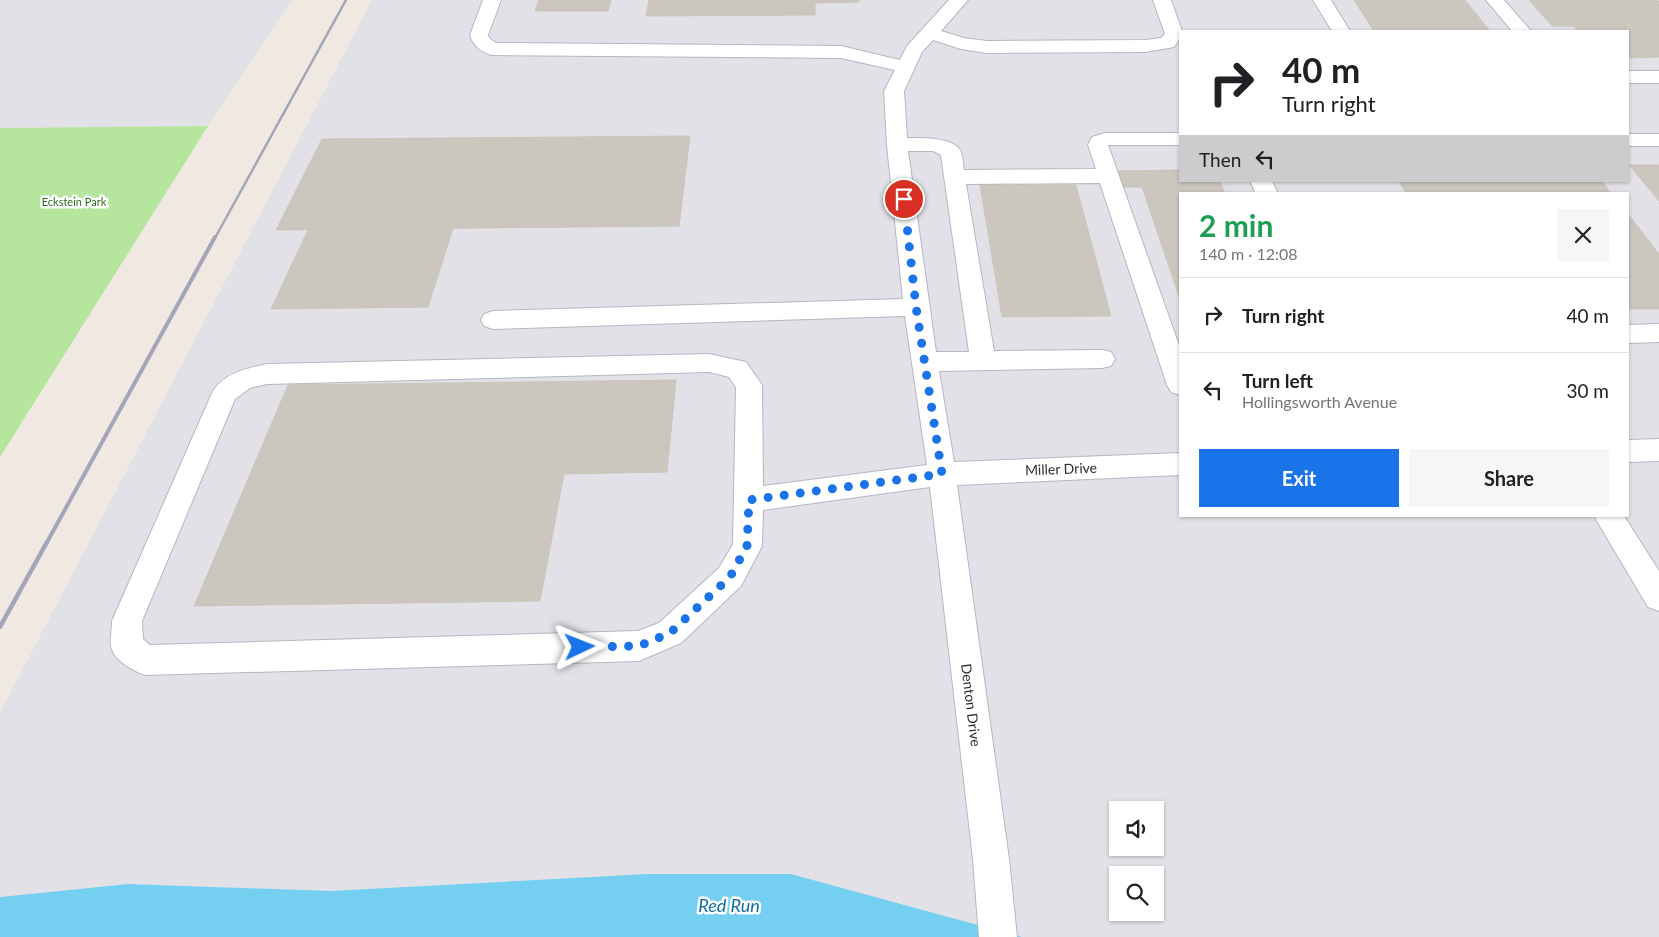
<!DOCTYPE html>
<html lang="en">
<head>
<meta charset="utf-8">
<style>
  :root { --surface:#fff; --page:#f6f6f6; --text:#202124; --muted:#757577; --line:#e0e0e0; --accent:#1a73e8 }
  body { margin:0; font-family:Lato,sans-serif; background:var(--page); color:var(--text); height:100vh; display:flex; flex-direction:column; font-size:19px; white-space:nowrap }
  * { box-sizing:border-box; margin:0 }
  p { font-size:16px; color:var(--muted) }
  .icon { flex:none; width:28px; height:28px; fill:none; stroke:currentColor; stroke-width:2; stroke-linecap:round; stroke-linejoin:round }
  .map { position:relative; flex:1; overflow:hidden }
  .sheet { position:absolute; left:1179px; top:192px; width:450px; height:325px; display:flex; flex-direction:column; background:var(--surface); border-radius:0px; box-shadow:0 1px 4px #0004 }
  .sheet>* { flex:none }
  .top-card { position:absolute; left:1179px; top:30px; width:450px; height:152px; border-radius:0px; box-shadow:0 1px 4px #0004; background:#fff; color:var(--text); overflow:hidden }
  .controls { position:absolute; left:1109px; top:801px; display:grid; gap:10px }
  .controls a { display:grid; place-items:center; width:55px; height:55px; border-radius:0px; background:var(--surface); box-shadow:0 1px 4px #0004; font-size:25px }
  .pin { position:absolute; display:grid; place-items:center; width:42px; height:42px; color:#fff; margin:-21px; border:2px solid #fff; border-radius:50%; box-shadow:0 1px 5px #0007 }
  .me { position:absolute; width:55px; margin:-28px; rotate:88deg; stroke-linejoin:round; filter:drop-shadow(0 0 4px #0008) }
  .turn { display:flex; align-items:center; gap:18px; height:105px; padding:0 20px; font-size:22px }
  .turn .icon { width:65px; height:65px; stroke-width:2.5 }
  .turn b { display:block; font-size:35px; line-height:42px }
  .then { display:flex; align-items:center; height:48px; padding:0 20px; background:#0003; gap:10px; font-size:19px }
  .round { display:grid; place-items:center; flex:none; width:52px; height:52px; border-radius:0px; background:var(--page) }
  .overview { display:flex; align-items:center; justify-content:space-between; height:85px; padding:0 20px }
  h1 { font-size:30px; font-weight:700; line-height:38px; color:#1e9e55 }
  .button { display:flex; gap:10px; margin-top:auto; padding:10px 20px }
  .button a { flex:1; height:58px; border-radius:0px; background:var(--accent); color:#fff; font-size:20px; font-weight:700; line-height:58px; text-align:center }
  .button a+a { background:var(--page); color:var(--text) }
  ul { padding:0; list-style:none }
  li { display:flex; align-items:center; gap:15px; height:75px; padding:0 20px; border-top:1px solid var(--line) }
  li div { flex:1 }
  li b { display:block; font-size:19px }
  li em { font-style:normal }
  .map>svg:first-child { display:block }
  .industrial { fill:#e3e1e8; fill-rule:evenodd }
  .green { fill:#b6e59e }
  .water { fill:#75cff0 }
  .building { fill:#cbc7bf; stroke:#cbc5ba }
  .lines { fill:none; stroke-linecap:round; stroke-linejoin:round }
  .minor-casing { stroke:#b4b7c1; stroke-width:2 }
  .minor { fill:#fff; fill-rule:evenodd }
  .rail-far2 { stroke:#a3a6b8; stroke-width:2.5 }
  .rail-far1 { stroke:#a3a6b8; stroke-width:4 }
  .rail { stroke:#a3a6b8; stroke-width:4.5 }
  .route { stroke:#1a73e8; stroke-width:9; stroke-dasharray:0 16.2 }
  .labels { text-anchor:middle; stroke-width:5; stroke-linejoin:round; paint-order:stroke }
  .far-park-label { font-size:11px; fill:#2c6e1b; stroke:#fff }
  .street-label { font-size:14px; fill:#2e2e2e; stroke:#fff }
  .near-water-label { font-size:18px; font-style:italic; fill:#0d6fa3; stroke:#fff }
</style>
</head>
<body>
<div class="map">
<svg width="1659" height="937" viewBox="0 0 1659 937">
  <rect width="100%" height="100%" fill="#efe9e1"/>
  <path class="industrial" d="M 0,0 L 293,0 L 208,126 L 0,128 Z
    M 372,0 L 1659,0 L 1659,937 L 1022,937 L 791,874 L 331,891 L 128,884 L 0,897 L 0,713 ZM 1180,31 L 1628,31 L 1628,181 L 1180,181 ZM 1180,194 L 1628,194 L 1628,516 L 1180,516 ZM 1118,810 L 1155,810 L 1155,848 L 1118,848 ZM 1118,875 L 1155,875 L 1155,912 L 1118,912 Z"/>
  <path class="green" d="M 208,126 L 0,457 L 0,128 Z"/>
  <path class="water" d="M 648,874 L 791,874 L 1022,937 L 0,937 L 0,897 L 128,884 L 331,891 Z"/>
  <path class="building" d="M 539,0 L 611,0 L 608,11 L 535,11 Z
    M 649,0 L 859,0 L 859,2 L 815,3 L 815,15 L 646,16 Z
    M 1354,0 L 1465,0 L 1490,31 L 1374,31 Z
    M 1529,0 L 1657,0 L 1659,2 L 1659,57 L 1628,58 L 1628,31 L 1578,31 L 1574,26 L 1552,26 Z
    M 690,136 L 679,226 L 276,230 L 322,139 Z
    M 1629,165 L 1659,165 L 1659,201 Z
    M 1180,170 L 1180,181 L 1220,181 L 1225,194 L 1180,194 L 1180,299 L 1142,187 L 1120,187 L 1115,171 Z
    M 1399,181 L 1602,181 L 1611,194 L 1407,194 Z
    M 980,185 L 1076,185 L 1111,316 L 1002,317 Z
    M 1628,214 L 1659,254 L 1659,309 L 1628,309 Z
    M 453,228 L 428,307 L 271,309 L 308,230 Z
    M 676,380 L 667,472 L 564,474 L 540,601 L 194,606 L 288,385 Z"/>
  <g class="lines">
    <defs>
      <path id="minor" d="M 483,0 L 501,0 L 488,35 L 489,38 L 496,43 L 841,46 L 900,60 L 907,46 L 949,0 L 968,0 L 941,31 L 964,38 L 987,41 L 1146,40 L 1161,38 L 1165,34 L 1153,0 L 1171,0 L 1182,31 L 1180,31 L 1180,38 L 1174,47 L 1146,52 L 987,53 L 961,49 L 933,40 L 922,52 L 904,91 L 907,138 C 920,138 953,137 960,150 C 963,156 963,164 964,170 L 1096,169 L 1088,145 L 1092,137 L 1105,133 L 1180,133 L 1180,145 L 1108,145 L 1180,348 L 1180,395 L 1171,392 L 1167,385 L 1100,183 L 966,184 L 994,351 L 1102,350 L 1111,352 L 1115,359 L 1111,366 L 1102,368 L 939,371 L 954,462 L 1180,453 L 1180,475 L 957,485 L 1009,859 L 1017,937 L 979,937 L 973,859 L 930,487 L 763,510 L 762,546 L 741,586 L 681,643 L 639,661 L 145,675 C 132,670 114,661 111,646 C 110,639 112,629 112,621 L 212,393 C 223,373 246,369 267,364 L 709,354 L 746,362 L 762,385 L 763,486 L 927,465 L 905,316 L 493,329 L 484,326 L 481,320 L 484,314 L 493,311 L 903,299 L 887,145 L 884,91 L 895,70 L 841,58 L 492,55 C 481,52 473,46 470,35 ZM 908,151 L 933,151 L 941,155 L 969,352 L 936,352 ZM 709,372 L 729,377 L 736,387 L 733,544 L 719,568 L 659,623 L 638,631 L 150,645 L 143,639 L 142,621 L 235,399 L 250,388 L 267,384 Z
        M 1313,0 L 1331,0 L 1350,31 L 1332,31 Z
        M 1486,0 L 1504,0 L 1531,31 L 1512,31 Z
        M 1628,71 L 1659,71 L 1659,83 L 1628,83 Z
        M 1628,134 L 1659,134 L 1659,146 L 1628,146 Z
        M 1250,181 L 1272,181 L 1278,194 L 1256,194 Z
        M 1659,324 L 1659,342 L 1628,343 L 1628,325 Z
        M 1659,439 L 1659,461 L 1628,462 L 1628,440 Z
        M 1594,516 L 1624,516 L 1659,571 L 1659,611 L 1648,607 Z"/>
    </defs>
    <use href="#minor" class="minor-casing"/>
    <use href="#minor" class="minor"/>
    <path class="rail-far2" d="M 215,238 L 346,0"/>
    <path class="rail-far1" d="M 46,544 L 215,237"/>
    <path class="rail" d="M 0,627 L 47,542"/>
  </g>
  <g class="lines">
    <path class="route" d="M 580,647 L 639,646 L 670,633 L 730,577 L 747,546 L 749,500 L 942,474 L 916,307 L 904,199"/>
  </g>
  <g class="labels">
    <g class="far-park-label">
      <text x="74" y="206">Eckstein Park</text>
    </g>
    <g class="street-label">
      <text transform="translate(1061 469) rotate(-2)" y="5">Miller Drive</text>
      <text transform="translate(971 705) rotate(83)" y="5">Denton Drive</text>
    </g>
    <g class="near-water-label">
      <text x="729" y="912">Red Run</text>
    </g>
  </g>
</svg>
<div class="controls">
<a><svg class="icon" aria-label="sound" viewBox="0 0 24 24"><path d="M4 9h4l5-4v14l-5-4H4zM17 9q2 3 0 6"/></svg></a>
<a><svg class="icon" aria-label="search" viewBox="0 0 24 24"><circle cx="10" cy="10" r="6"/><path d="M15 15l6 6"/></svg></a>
</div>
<div class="pin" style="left:904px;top:199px;background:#d93025"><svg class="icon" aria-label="arrive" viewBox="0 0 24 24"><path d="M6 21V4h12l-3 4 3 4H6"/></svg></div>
<svg class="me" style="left:580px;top:647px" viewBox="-20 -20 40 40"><path d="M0-17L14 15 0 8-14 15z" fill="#1a73e8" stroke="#fff" stroke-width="4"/></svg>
<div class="top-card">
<div class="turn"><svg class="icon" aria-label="right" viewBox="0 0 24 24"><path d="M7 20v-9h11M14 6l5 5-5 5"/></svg><div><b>40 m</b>Turn right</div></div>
<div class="then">Then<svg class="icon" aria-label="left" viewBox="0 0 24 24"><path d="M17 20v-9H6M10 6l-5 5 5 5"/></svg></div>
</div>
<section class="sheet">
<div class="overview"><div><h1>2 min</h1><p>140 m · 12:08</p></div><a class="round"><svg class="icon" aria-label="close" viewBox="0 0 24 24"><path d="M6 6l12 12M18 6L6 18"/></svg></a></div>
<ul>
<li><svg class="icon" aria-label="right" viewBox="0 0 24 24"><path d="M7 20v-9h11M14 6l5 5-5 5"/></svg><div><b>Turn right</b></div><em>40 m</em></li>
<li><svg class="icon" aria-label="left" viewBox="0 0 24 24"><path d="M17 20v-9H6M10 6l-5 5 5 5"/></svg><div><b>Turn left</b><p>Hollingsworth Avenue</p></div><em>30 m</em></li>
</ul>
<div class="button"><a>Exit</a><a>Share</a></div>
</section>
</div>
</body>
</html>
